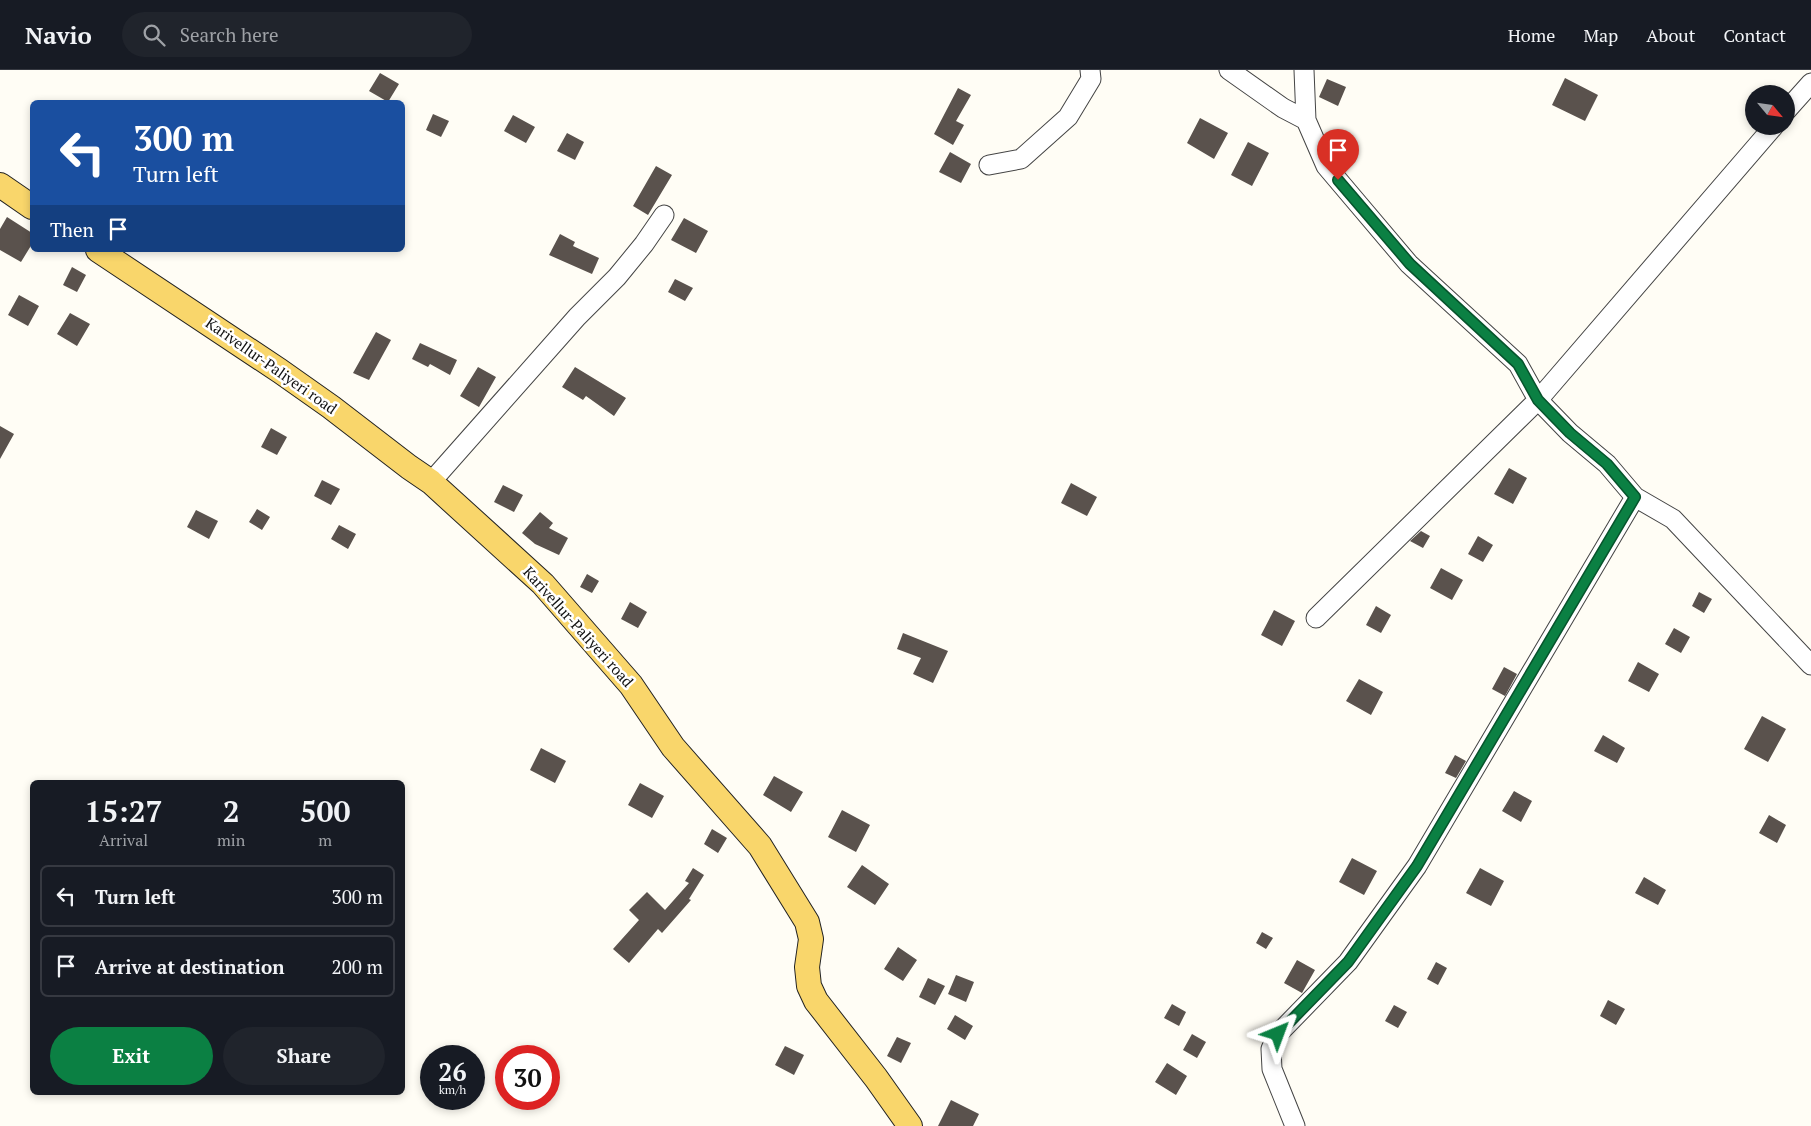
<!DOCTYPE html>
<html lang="en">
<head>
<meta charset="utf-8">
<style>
  :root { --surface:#171b24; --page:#20242c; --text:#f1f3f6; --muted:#9ea1a6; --line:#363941; --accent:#0b8043 }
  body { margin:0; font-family:"PT Serif",serif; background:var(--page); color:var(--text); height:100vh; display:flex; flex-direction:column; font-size:19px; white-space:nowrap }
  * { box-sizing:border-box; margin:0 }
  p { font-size:16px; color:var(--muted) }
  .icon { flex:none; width:28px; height:28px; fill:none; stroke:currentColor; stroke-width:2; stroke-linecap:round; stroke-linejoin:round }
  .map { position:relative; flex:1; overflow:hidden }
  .drawer { position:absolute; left:30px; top:710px; width:375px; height:315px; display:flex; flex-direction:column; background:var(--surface); border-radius:8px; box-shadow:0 2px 8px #0003 }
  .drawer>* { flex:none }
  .hud { position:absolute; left:30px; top:30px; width:375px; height:152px; border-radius:8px; box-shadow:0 2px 8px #0003; background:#1a4fa0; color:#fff; overflow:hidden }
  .needle { width:32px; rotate:119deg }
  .buttons { position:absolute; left:1745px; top:15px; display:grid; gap:10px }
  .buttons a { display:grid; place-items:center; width:50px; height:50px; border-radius:50%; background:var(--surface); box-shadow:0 2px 8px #0003; font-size:25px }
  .speed { position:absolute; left:420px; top:975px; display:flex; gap:10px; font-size:25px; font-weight:700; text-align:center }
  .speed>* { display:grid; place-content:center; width:65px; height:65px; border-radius:50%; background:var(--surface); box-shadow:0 2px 8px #0003; line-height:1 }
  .speed small { font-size:12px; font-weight:400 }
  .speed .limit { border:8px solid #d22; background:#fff; color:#111 }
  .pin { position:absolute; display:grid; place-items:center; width:42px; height:42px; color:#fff; margin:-51px -21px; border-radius:50% 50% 50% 0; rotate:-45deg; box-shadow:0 0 5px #0007 }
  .pin .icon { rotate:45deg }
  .me { position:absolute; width:55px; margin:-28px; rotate:44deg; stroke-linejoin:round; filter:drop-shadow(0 0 4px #0008) }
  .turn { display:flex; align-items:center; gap:18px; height:105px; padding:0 20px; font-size:22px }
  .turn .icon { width:65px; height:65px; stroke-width:2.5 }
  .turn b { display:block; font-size:35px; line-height:42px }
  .then { display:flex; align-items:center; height:48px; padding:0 20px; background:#0003; gap:10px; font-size:19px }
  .eta { display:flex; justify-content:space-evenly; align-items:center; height:85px; text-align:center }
  .eta b { font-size:30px; font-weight:800; line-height:35px }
  .cta { display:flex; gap:10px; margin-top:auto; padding:10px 20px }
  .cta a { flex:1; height:58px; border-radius:30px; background:var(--accent); color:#fff; font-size:20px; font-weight:800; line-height:58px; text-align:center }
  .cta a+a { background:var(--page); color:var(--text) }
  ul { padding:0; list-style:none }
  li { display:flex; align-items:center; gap:15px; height:62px; margin:0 10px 8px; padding:0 10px; border:2px solid var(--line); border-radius:8px }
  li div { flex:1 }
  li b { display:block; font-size:19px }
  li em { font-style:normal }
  header { display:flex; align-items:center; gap:30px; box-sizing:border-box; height:70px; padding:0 25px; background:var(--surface); border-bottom:1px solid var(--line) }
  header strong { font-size:24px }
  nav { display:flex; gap:28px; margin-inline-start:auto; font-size:18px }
  .search { width:350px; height:45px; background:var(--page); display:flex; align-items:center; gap:12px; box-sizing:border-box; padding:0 18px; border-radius:28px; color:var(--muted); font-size:19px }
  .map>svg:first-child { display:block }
  .building { fill:#5a524d }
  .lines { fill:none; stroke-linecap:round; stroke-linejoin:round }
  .minor-casing { stroke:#444; stroke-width:21 }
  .major-casing { stroke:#222; stroke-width:26 }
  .minor { stroke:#fff; stroke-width:19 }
  .major { stroke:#f9d66b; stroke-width:24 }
  .route-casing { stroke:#07532c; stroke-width:12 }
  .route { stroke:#0b8043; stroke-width:9 }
  .labels { text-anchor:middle; stroke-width:5; stroke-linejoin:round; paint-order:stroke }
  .street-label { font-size:15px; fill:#111; stroke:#fff }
</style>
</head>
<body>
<header>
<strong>Navio</strong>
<div class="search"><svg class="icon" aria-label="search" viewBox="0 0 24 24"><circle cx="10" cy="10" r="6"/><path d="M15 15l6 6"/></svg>Search here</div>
<nav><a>Home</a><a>Map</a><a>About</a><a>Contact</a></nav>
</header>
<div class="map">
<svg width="1811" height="1056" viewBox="0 0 1811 1056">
  <rect width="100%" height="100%" fill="#fffdf5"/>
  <path class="building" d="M 380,3 L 399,14 L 388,32 L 369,21 Z
    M 1565,8 L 1598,25 L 1585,51 L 1552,35 Z
    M 1327,9 L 1346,17 L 1338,36 L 1319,27 Z
    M 958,18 L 971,25 L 956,51 L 964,55 L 953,75 L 934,64 Z
    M 433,44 L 449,51 L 441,67 L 426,60 Z
    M 513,45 L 535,57 L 526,73 L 504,61 Z
    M 1200,48 L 1228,63 L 1214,89 L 1187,73 Z
    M 567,63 L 584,72 L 575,90 L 557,81 Z
    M 1248,72 L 1269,83 L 1252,116 L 1231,105 Z
    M 950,82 L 971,94 L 961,113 L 939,102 Z
    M 656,96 L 672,105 L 648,145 L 633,136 Z
    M 7,147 L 32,163 L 32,174 L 21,192 L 0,180 L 0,159 Z
    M 684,148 L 708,161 L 696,183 L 671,170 Z
    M 560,164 L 575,172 L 573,176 L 599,188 L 592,204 L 549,185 Z
    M 72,197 L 86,205 L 77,222 L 63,215 Z
    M 675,209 L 693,218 L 685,231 L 668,222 Z
    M 19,225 L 39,236 L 28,256 L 8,245 Z
    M 70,243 L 90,254 L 77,276 L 57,264 Z
    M 376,262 L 391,270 L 369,310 L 353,303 Z
    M 420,273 L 457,290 L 450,305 L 430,294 L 428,297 L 412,289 Z
    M 478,297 L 496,307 L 479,337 L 460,326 Z
    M 575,297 L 626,328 L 614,346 L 586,326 L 583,330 L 562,317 Z
    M 0,356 L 14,364 L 0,389 Z
    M 271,358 L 287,367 L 277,385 L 261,377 Z
    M 1509,398 L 1527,408 L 1513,434 L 1494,424 Z
    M 322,410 L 340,419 L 331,435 L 314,426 Z
    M 1071,413 L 1097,427 L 1087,446 L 1061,433 Z
    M 503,415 L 523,425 L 514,442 L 494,432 Z
    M 257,439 L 270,447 L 262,460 L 249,452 Z
    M 196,440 L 218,451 L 209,469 L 187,457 Z
    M 540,442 L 553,453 L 549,458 L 568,468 L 559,485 L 535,474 L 522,463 Z
    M 339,455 L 356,464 L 348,479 L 331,469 Z
    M 1421,461 L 1430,466 L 1423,478 L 1410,471 Z
    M 1478,466 L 1493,475 L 1483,492 L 1468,484 Z
    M 1441,498 L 1463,510 L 1452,530 L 1430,518 Z
    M 587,504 L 599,511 L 592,523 L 580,517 Z
    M 1699,522 L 1712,529 L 1704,543 L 1692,536 Z
    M 630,532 L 647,542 L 638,558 L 621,549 Z
    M 1376,536 L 1391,545 L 1381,563 L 1366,555 Z
    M 1274,540 L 1295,551 L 1282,576 L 1261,565 Z
    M 1674,558 L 1690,567 L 1681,583 L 1665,574 Z
    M 903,563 L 948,581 L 933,613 L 913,604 L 921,588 L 897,579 Z
    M 1638,592 L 1659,604 L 1649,622 L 1628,611 Z
    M 1504,597 L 1517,604 L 1505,626 L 1492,619 Z
    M 1359,609 L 1383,622 L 1371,645 L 1346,631 Z
    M 1762,646 L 1786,659 L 1768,692 L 1744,679 Z
    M 1603,665 L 1625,678 L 1617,693 L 1594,681 Z
    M 541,678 L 566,691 L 555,713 L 530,700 Z
    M 1455,685 L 1466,691 L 1456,708 L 1445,703 Z
    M 774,706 L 803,722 L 791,742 L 763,725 Z
    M 640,713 L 664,726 L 652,748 L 628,735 Z
    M 1514,721 L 1532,731 L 1521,752 L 1502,741 Z
    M 842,740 L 870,755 L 856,782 L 828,767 Z
    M 1769,745 L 1786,755 L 1777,773 L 1759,763 Z
    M 712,759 L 727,768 L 718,783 L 704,774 Z
    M 1352,788 L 1377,801 L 1364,825 L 1339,812 Z
    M 862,795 L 889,814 L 875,835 L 847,817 Z
    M 693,798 L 704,805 L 689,829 L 691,830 L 662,863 L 658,859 L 629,893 L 613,879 L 639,850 L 629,840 L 647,822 L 665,840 L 689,813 L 685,811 Z
    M 1480,798 L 1504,811 L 1491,836 L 1466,823 Z
    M 1644,807 L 1666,820 L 1658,835 L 1635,823 Z
    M 1262,862 L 1273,868 L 1266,879 L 1256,873 Z
    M 898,877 L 917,890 L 903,911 L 884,899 Z
    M 1297,890 L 1315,900 L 1302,923 L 1284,913 Z
    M 1436,892 L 1447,898 L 1438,915 L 1427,909 Z
    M 956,905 L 974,912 L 966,932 L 948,924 Z
    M 928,908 L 945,916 L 935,935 L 919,927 Z
    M 1608,930 L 1625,939 L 1616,955 L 1600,946 Z
    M 1172,934 L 1186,942 L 1179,956 L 1164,948 Z
    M 1394,935 L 1407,942 L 1398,958 L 1385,951 Z
    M 955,945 L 973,956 L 965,970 L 947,959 Z
    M 1192,964 L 1206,972 L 1197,988 L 1183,980 Z
    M 897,967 L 911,973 L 901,993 L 887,986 Z
    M 785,976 L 804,985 L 794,1005 L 775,995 Z
    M 1167,993 L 1187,1006 L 1176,1025 L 1155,1012 Z
    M 951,1030 L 979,1044 L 973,1056 L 938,1056 Z"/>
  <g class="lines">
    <defs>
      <path id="minor" d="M 1229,0 L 1283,38 L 1306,50
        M 1304,0 L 1306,50 L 1326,96 L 1409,194 L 1518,294 L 1538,330 L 1570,363 L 1607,394 L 1635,427 L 1673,449 L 1811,595
        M 1786,41 L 1811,13
        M 989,95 L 1021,89 L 1068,47 L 1091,9 L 1090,0
        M 431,412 L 577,247 L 617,207 L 644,174 L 664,145
        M 1316,548 L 1538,330 L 1774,56
        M 1295,1056 L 1272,999 L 1271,979 L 1278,964 L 1348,892 L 1417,796 L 1635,427"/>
      <path id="major" d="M 0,115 L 32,137
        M 98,180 L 280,301 L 331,337 L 409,397 L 431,412 L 543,514 L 631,615 L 673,677 L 760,776 L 807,852 L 811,869 L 807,897 L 809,916 L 816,931 L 876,1008 L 910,1056"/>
    </defs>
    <use href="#minor" class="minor-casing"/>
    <use href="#major" class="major-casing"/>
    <use href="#minor" class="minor"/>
    <use href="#major" class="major"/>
  </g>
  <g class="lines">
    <defs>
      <path id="route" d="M 1278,964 L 1348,892 L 1417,796 L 1635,427 L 1607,394 L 1570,363 L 1538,330 L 1518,294 L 1410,194 L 1338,110"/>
    </defs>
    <use href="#route" class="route-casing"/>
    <use href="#route" class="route"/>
  </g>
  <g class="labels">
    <g class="street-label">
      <text transform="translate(271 296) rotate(35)" y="5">Karivellur-Paliyeri road</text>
      <text transform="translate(578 557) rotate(48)" y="5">Karivellur-Paliyeri road</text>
    </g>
  </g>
</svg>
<div class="buttons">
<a><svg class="needle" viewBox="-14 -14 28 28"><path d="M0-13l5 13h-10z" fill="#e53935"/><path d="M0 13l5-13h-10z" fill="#9ea1a6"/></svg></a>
</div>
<div class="speed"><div>26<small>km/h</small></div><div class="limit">30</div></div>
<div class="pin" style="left:1338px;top:110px;background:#d93025"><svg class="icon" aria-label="arrive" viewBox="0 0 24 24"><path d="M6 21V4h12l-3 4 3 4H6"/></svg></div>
<svg class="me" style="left:1278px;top:964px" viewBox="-20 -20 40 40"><path d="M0-17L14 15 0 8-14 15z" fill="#0b8043" stroke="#fff" stroke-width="4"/></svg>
<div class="hud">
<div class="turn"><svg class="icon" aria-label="left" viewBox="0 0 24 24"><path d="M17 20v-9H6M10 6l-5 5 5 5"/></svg><div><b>300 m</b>Turn left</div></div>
<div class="then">Then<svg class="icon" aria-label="arrive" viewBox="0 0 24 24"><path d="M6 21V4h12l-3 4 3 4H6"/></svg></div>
</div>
<section class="drawer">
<div class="eta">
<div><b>15:27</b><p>Arrival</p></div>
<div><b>2</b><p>min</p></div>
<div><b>500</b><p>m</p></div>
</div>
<ul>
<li><svg class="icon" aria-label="left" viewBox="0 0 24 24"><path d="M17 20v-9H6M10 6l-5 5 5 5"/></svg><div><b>Turn left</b></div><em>300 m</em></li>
<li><svg class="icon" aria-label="arrive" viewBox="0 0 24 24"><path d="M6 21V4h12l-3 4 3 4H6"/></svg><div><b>Arrive at destination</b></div><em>200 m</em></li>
</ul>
<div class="cta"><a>Exit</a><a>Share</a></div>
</section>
</div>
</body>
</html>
